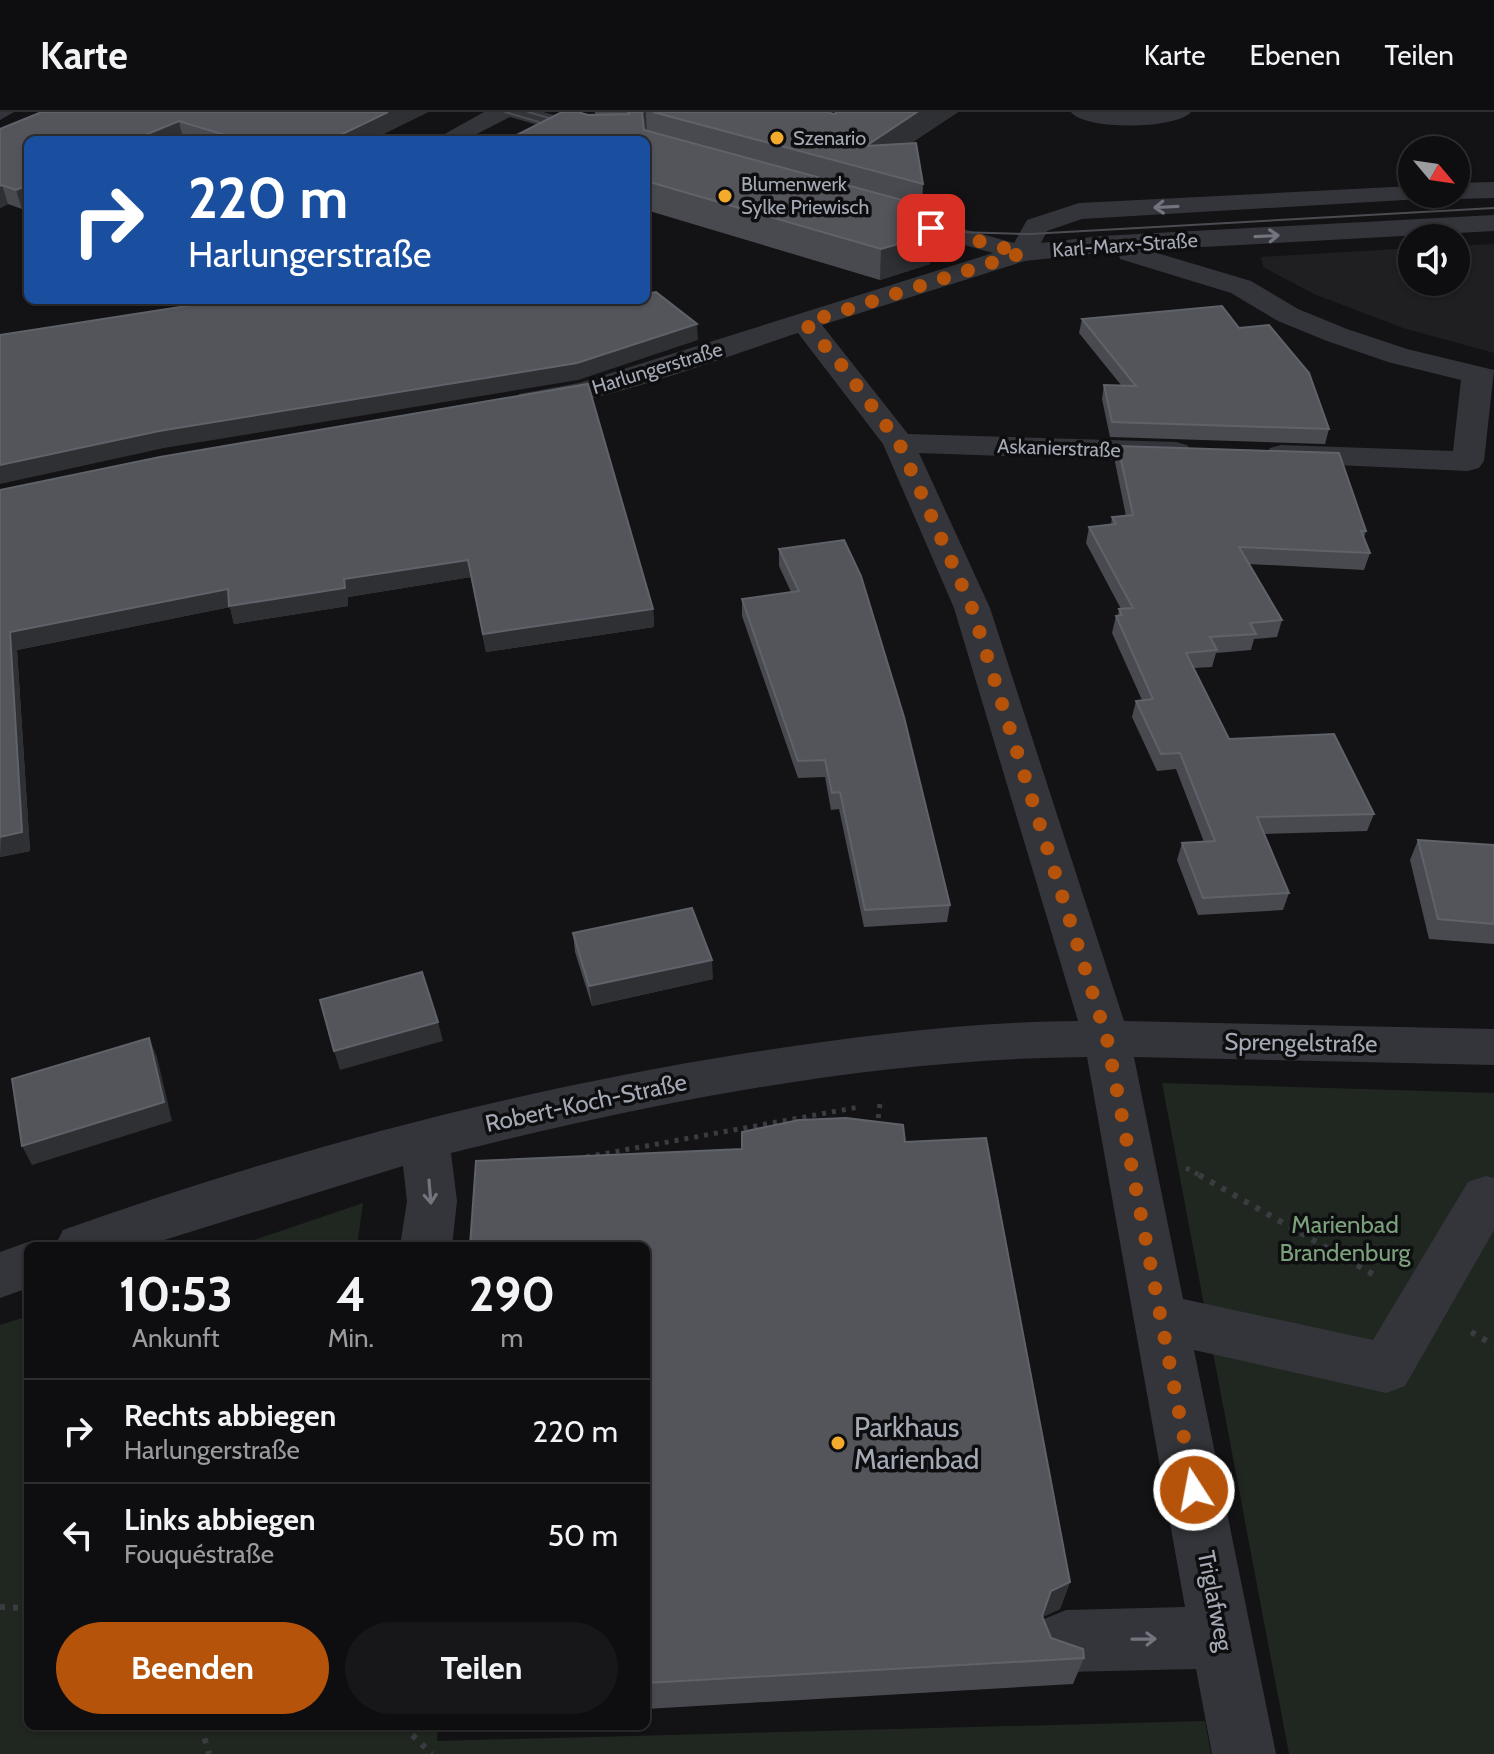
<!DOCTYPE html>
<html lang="de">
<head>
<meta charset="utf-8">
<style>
  :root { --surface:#0e0e10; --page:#171719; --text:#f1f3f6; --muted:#9b9c9f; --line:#2e2e30; --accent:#b45309 }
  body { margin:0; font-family:Cabin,sans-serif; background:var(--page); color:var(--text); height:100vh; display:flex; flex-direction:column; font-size:30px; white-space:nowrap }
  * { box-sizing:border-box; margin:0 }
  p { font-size:26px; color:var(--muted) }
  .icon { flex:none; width:44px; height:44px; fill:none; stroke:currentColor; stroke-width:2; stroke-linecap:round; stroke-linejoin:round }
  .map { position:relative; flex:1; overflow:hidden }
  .drawer { position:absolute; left:24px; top:1130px; width:626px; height:488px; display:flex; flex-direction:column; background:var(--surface); border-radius:12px; box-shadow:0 2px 6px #0004,0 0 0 2px var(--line) }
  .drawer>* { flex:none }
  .top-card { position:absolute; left:24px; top:24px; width:626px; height:168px; border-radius:12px; box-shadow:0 2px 6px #0004,0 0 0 2px var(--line); background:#1a4fa0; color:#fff; overflow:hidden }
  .needle { width:52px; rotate:119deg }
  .tools { position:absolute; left:1398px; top:24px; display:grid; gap:16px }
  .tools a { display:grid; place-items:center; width:72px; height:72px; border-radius:50%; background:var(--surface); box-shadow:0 2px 6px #0004,0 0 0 2px var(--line); font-size:40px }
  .pin { position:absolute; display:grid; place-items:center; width:68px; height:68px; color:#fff; margin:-34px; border-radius:16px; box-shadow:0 4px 12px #0006 }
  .me { position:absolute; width:88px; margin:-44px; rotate:349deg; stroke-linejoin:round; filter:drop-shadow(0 0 6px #0008) }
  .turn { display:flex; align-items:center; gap:28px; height:168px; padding:0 32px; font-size:36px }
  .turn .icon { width:104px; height:104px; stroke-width:2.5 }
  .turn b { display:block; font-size:56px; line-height:68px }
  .eta { display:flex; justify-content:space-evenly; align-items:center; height:136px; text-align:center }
  .eta b { font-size:48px; font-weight:700; line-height:56px }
  .action { display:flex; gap:16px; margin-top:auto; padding:16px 32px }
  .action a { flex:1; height:92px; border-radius:48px; background:var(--accent); color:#fff; font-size:32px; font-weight:700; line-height:92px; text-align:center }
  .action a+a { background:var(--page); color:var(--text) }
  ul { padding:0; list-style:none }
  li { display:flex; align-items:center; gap:24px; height:104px; padding:0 32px; border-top:2px solid var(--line) }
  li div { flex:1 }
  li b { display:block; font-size:30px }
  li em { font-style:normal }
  header { display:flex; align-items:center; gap:48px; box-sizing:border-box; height:112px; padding:0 40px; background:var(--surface); border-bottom:2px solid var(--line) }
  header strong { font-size:38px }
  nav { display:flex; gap:44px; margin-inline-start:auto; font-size:28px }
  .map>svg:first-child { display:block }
  .built { fill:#1f1f22 }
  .green { fill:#1f2720 }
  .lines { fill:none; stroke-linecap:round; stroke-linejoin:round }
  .path-far1 { stroke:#3a3c41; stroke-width:5; stroke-dasharray:4 6; stroke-linecap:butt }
  .path { stroke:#3a3c41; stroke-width:6; stroke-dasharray:5 8; stroke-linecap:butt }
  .minor { fill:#34353a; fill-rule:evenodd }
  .tram { stroke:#4b4d53; stroke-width:2 }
  .wall { fill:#494a50 }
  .shaded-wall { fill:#2f3034 }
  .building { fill:#53555b; stroke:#5f6269; stroke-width:2 }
  .oneway { stroke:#72757e }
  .route { stroke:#b45309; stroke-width:14; stroke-dasharray:0 25.2 }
  .poi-dot { fill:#f4aa2b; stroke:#0e0e10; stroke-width:3 }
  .labels { text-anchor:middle; stroke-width:7; stroke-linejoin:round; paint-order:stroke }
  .far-poi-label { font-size:20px; fill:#a4aab5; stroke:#0e0e10; text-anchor:start }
  .far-street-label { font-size:20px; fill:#a4aab5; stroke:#0e0e10 }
  .street-label { font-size:24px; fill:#a4aab5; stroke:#0e0e10 }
  .park-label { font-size:24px; fill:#7ba17c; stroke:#0e0e10 }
  .near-poi-label { font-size:28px; fill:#a4aab5; stroke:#0e0e10; text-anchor:start }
</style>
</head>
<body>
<header>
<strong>Karte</strong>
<nav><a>Karte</a><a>Ebenen</a><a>Teilen</a></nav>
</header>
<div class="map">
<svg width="1494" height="1642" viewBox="0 0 1494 1642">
  <rect width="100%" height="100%" fill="#131315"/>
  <path class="built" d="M 1494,132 L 1494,241 L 1403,216 L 1314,182 L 1263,155 L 1261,145 L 1412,136 L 1412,170 L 1456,170 L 1456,134 Z"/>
  <path class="green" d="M 1162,971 L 1494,981 L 1494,1642 L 1289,1642 Z
    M 363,1091 L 357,1134 L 236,1134 Z
    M 28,1204 L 28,1614 L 438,1614 L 437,1629 L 1205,1609 L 1211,1642 L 0,1642 L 0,1213 Z"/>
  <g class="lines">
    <path class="path-far1" d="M 877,1016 L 880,991 L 885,991
      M 586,1045 L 859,995
      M 1186,1056 L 1203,1065"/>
    <path class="path" d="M 1199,1063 L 1376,1164
      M 1471,1220 L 1494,1233
      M 0,1495 L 28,1496
      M 201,1614 L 209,1642
      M 403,1614 L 432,1642"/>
    <path class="minor" d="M 0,0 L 14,0 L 0,8 Z
      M 484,0 L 543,0 L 625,23 L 628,28 L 590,28 L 510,5 L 465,28 L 434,28 Z
      M 1071,0 L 1191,0 C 1178,17 1085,19 1071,0 Z
      M 1494,70 L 1494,86 L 1456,87 L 1445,82 L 1456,82 L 1456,71 Z
      M 1412,74 L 1412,82 L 1425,82 L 1421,87 L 1082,107 L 1047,119 L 1041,131 L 1101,124 L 1494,103 L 1494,119 L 1147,138 L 1251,169 L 1298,197 L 1347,217 L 1407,237 L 1494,258 L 1484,349 L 1479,356 L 1468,359 L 1270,350 L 1265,343 L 1270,336 L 1281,333 L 1453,339 L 1461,268 L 1388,250 L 1327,229 L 1278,209 L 1231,181 L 1120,147 L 1118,139 L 1025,149 L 822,213 L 908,322 L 1176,330 L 1187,333 L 1192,340 L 1187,347 L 1176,350 L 919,341 L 990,496 L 1124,909 L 1494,917 L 1494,953 L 1134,945 L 1183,1187 L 1373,1228 L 1468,1070 L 1486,1064 L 1494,1066 L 1494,1118 L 1405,1274 L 1386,1281 L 1194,1238 L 1276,1642 L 1212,1642 L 1196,1557 L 1066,1560 L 1044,1551 L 1035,1529 L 1044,1507 L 1066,1498 L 1185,1495 L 1087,945 C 872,947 658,989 451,1041 L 457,1089 L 452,1134 L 400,1134 L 407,1089 L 403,1054 L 145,1134 L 55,1134 L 63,1118 C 285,1039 514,978 747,941 C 858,924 966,910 1078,909 L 954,496 L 883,332 L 798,221 C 744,238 566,306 519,294 L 515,288 L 519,282 L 579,271 L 993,141 L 865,105 L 861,100 L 874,92 L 1014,131 L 1027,108 L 1079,91 Z
      M 28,1130 L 38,1134 L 28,1134 L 28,1176 L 0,1186 L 0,1140 Z"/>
    <path class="tram" d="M 505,0 L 539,10
      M 528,0 L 570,12
      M 0,17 L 42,0
      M 908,111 L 955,120 L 1030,122 L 1494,96"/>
  </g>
  <path class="wall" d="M 42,0 L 428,0 L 371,28 L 187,28 L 183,27 L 22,97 L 8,92 L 0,96 L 0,17 Z
    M 595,0 L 827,0 L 834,2 L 837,0 L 958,0 L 911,31 L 923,72 L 922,94 L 933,122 L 930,152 L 880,168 L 646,98 L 646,28 L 588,3 L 595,3 Z
    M 1082,207 L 1239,216 L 1329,317 L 1325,332 L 1110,325 L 1102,287 L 1104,273 L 1121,273 L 1079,221 Z
    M 1118,334 L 1366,419 L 1364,426 L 1370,441 L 1364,458 L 1249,452 L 1282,508 L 1277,525 L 1254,527 L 1251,538 L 1216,541 L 1212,555 L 1194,556 L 1229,627 L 1374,702 L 1367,719 L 1264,722 L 1289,781 L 1283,798 L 1198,803 L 1177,748 L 1182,731 L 1204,730 L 1176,657 L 1157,659 L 1132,605 L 1136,589 L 1142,588 L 1112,521 L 1116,504 L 1118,504 L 1119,497 L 1121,497 L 1086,431 L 1089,415 L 1111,413 L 1112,405 L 1126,404 L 1115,350 Z
    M 160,345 L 653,497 L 654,515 L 486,540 L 471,465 L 348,485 L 348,494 L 234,512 L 230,495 L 17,538 L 30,739 L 0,745 L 0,378 Z
    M 779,437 L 950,793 L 947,810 L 864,815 L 839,697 L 831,698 L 825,665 L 798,666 L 742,504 L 742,487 L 791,480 L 779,454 Z
    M 1418,728 L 1494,733 L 1494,832 L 1429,827 L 1410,748 Z
    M 573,821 L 713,867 L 592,894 L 575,840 Z
    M 905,1030 L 1070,1470 L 1060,1497 L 1042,1505 L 1051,1526 L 1084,1546 L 1073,1572 L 646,1597 L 646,1134 Z"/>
  <path class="shaded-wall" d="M 388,0 L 428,0 L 371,28 L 330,28 Z
    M 643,0 L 646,0 L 647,26 L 644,28 L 642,1 Z
    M 917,0 L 958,0 L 871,58 L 866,34 Z
    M 179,9 L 183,27 L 180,28 L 133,28 Z
    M 2,73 L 8,92 L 0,96 L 0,74 Z
    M 28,73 L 28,94 L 22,97 L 16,78 Z
    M 933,122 L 930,152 L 880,168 L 881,137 Z
    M 697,212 L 698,228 L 578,268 L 164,336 L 0,372 L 0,353 L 159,319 Z
    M 468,448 L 471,465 L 348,485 L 348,494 L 234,512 L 230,495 L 17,538 L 30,739 L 0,745 L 10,520 L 228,477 L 344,467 Z
    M 653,497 L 654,515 L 486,540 L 483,522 Z
    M 712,848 L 713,867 L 592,894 L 589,874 Z
    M 438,910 L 443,929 L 340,958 L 334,939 Z
    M 149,926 L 157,945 L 172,1009 L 32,1053 L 22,1034 Z
    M 1070,1470 L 1060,1497 L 1041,1506 L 1051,1479 Z"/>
  <path class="building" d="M 42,0 L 388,0 L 330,28 L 241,28 L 179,9 L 133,28 L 28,28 L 28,73 L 16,78 L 2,73 L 0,74 L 0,17 Z
    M 562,0 L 578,0 L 588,3 L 629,2 L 628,0 L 643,0 L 642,1 L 644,18 L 928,95 L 933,122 L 881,137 L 646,69 L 646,28 L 507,28 Z
    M 653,0 L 827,0 L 834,2 L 837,0 L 917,0 L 866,34 L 916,31 L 923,72 Z
    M 656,180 L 697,212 L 577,251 L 159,319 L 0,353 L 0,223 L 225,188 L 646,188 L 646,182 Z
    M 1222,194 L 1239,216 L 1269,213 L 1309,261 L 1329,317 L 1112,310 L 1104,273 L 1136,274 L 1082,207 Z
    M 588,272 L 653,497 L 483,522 L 468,448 L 344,467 L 345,476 L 229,494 L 228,477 L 10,520 L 22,720 L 0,725 L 0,378 L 160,345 Z
    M 1118,334 L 1339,341 L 1366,419 L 1361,419 L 1370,441 L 1239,435 L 1282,508 L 1250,511 L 1256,522 L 1210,525 L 1217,538 L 1186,541 L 1229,627 L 1334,622 L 1374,702 L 1257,705 L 1289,781 L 1203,786 L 1182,731 L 1215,729 L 1180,641 L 1161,642 L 1136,589 L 1153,587 L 1116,504 L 1122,503 L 1119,497 L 1133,496 L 1089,415 L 1116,412 L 1112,405 L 1133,403 Z
    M 844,428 L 861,464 L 904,605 L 950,793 L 865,798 L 840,680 L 832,681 L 825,648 L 798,649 L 742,487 L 799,479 L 779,437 Z
    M 1418,728 L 1494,733 L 1494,812 L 1438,807 Z
    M 692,796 L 712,848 L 589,874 L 573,821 Z
    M 422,860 L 438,910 L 334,939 L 320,888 Z
    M 149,926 L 164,990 L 22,1034 L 12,967 Z
    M 846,1006 L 903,1013 L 905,1030 L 986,1026 L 1070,1470 L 1051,1479 L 1042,1504 L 1051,1526 L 1083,1537 L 1084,1546 L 646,1571 L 646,1134 L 470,1134 L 476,1049 L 742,1037 L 742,1020 L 799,1008 Z"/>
  <defs><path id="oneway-shaft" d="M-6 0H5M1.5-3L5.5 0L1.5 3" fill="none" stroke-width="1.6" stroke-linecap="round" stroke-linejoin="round" transform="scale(2)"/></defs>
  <g class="oneway">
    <use href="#oneway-shaft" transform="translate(1166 95) rotate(177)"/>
    <use href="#oneway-shaft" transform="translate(1267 124) rotate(-3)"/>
    <use href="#oneway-shaft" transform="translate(430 1080) rotate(85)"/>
    <use href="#oneway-shaft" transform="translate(1144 1527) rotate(-1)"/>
  </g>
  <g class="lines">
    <path class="route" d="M 931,116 L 1022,141 L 805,211 L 843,255 L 899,331 L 972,496 L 1107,927 L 1194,1378"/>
  </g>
  <g class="poi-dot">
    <circle cx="777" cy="26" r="8"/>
    <circle cx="725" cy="84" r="8"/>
    <circle cx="838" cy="1331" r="8"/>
  </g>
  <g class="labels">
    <g class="far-poi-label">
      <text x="793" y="33">Szenario</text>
      <text x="741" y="79">Blumenwerk<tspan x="741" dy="23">Sylke Priewisch</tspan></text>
    </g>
    <g class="far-street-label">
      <text transform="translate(1125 133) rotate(-4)" y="7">Karl-Marx-Straße</text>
      <text transform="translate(657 256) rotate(-17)" y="7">Harlungerstraße</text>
      <text transform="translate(1059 336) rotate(2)" y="7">Askanierstraße</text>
    </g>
    <g class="street-label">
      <text transform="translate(1301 931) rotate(1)" y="8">Sprengelstraße</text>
      <text transform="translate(586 991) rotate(-12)" y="8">Robert-Koch-Straße</text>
      <text transform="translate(1215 1489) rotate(79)" y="8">Triglafweg</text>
    </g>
    <g class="park-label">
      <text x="1345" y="1121">Marienbad<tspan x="1345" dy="28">Brandenburg</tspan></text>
    </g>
    <g class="near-poi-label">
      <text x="854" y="1325">Parkhaus<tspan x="854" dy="32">Marienbad</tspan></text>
    </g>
  </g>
</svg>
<div class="tools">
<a><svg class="needle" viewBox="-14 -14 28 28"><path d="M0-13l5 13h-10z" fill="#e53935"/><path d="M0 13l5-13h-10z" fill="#9b9c9f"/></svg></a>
<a><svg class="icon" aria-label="sound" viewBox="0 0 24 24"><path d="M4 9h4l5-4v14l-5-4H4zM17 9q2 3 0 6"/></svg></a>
</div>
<div class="pin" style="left:931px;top:116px;background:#d93025"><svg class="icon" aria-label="arrive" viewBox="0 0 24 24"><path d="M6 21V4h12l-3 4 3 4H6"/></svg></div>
<svg class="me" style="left:1194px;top:1378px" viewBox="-20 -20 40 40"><circle r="17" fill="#b45309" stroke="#fff" stroke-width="3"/><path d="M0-11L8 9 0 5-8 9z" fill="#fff"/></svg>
<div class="top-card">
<div class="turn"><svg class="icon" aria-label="right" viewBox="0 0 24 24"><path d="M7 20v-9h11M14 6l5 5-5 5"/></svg><div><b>220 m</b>Harlungerstraße</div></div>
</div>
<section class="drawer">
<div class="eta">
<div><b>10:53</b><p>Ankunft</p></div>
<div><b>4</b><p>Min.</p></div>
<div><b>290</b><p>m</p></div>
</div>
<ul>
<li><svg class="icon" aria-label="right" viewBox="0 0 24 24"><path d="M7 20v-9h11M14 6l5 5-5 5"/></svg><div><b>Rechts abbiegen</b><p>Harlungerstraße</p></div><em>220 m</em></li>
<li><svg class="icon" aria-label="left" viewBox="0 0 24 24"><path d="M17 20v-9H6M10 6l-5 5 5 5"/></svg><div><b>Links abbiegen</b><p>Fouquéstraße</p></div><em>50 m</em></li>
</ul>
<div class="action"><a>Beenden</a><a>Teilen</a></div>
</section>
</div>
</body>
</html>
